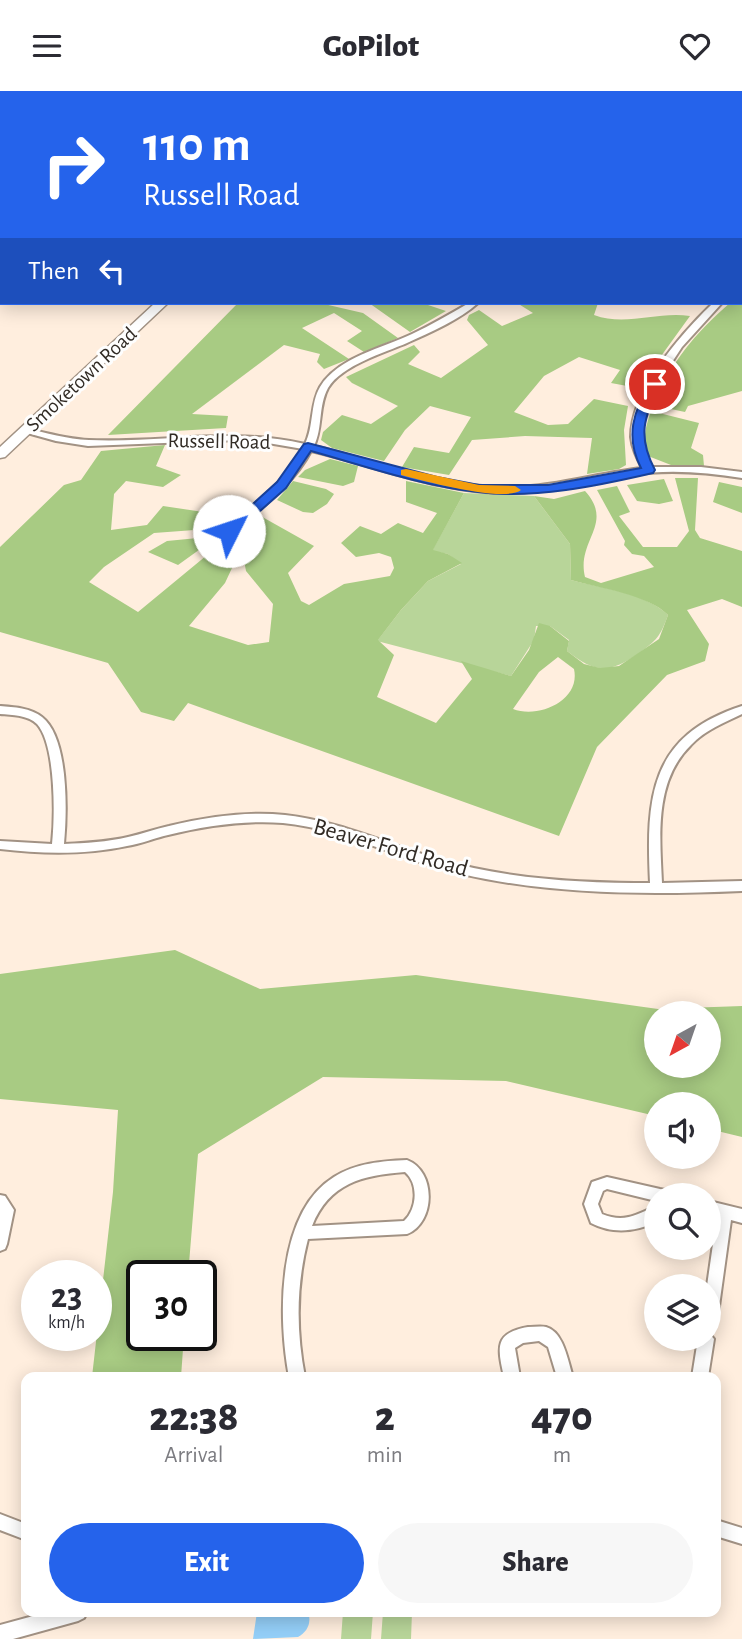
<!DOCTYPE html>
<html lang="en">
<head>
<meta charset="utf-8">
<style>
  :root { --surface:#fff; --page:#f7f7f7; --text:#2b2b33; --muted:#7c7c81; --accent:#2563eb }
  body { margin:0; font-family:"Alegreya Sans",sans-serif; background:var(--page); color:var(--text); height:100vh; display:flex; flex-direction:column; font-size:26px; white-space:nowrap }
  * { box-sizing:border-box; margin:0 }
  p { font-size:23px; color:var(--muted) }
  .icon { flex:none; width:38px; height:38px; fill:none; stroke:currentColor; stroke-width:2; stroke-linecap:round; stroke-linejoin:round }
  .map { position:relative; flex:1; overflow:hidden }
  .details { position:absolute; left:21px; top:1281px; width:700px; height:245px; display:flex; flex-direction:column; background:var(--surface); border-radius:14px; box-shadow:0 4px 18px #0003 }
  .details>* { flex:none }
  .banner { position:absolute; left:0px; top:0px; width:742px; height:214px; box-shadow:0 4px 18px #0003; background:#2563eb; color:#fff; overflow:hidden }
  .needle { width:46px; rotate:220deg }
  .buttons { position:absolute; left:644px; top:910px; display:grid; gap:14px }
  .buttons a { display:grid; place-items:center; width:77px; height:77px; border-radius:50%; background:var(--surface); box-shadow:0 4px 18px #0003; font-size:35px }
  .speed { position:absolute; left:21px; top:1169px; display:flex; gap:14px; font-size:35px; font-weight:700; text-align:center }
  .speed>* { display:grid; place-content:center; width:91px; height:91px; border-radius:50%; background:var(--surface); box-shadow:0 4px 18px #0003; line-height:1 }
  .speed small { font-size:18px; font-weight:400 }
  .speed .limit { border:4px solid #111; border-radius:10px; background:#fff; color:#111 }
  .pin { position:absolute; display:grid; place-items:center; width:60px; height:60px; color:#fff; margin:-30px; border:4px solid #fff; border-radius:50%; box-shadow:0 2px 7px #0007 }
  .me { position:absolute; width:77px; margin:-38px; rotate:49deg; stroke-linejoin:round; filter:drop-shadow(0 0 5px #0008) }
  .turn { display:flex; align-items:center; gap:24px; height:147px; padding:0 28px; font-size:32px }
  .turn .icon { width:91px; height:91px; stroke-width:2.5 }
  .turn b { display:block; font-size:49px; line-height:60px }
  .then { display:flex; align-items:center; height:66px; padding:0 28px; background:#0003; gap:14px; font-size:26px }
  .eta { display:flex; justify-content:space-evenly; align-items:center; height:119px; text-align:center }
  .eta b { font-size:42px; font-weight:800; line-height:49px }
  .cta { display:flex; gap:14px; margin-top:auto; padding:14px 28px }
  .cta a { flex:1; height:80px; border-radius:42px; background:var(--accent); color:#fff; font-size:28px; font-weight:800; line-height:80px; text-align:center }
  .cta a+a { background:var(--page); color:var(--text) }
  header { display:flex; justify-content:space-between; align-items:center; height:91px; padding:0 28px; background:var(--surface); font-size:32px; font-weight:800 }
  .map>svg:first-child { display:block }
  .green { fill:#b8d599 }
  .forest { fill:#a8cb83; fill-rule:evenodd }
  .water { fill:#94cff8 }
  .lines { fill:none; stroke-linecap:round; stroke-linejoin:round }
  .street-casing { stroke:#a29284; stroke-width:4 }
  .secondary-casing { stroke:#a29284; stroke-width:3 }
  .street { fill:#fff; fill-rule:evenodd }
  .secondary { fill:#fff; fill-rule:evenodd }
  .route { fill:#2563eb; stroke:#184099; stroke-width:2 }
  .slow { fill:#f59e0b }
  .labels { text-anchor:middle; stroke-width:6; stroke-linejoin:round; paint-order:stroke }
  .far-street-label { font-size:21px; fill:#312b25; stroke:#fefefe }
  .street-label { font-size:24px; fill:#312b25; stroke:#fefefe }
</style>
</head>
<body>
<header><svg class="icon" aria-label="menu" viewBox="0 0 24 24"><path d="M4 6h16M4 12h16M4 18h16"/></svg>GoPilot<svg class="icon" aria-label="heart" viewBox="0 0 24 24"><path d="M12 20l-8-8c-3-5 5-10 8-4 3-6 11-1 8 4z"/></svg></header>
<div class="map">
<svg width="742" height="1548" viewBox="0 0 742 1548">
  <rect width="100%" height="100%" fill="#ffeede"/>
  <path class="green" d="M 464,402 L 534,405 L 570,453 L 571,489 C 601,497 646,502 668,524 C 660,546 657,549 638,563 C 608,583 595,582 567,560 L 569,549 L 550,535 L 536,535 L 534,549 L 511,585 L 377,550 L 401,519 L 428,490 L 461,473 L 448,463 L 432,460 Z
    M 343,1521 L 373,1521 L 371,1548 L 341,1548 Z
    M 383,1521 L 412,1521 L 411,1548 L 381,1548 Z"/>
  <path class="forest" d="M 742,201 L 742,300 L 688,315 L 685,321 L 652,314 C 672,271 694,243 730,212 L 740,212 Z
    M 238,212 L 326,212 L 324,213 L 363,222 L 398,247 L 364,261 L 347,250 L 362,240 L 334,222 L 302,237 L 349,268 L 324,278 L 317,271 L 320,263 L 284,254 L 192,323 L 228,325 L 226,337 L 108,344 Z
    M 369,212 L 422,212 L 446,220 L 410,241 Z
    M 517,212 L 598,212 L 594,224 C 626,236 657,220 690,225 L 638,297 L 611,292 L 620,279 L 579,266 L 544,285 L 514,321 L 548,334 L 568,333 L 594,308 L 628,315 L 624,339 L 626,374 L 619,378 L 587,383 L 592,347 L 525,345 L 472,349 L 449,384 L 402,376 L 414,356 L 449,362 L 471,326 L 430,315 L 405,339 L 384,370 L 332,357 L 321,349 L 323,341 L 342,324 L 371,333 L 398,315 L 352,292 L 346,286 L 414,254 L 420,261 L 408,273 L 441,287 L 488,254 L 467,229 L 469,224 L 479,219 L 502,235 L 533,222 Z
    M 651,320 L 699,332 L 691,357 L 703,364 L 704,375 L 671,374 L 648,365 C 641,350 646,335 651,320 Z
    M 165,354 L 156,375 L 181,384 L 163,396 L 126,390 L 114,403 L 111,439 L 147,434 L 163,415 L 237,426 L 208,438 L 154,442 L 104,476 L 89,491 L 138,521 L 218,455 L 229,456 L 232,477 L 225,492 L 189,535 L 248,554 L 269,551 L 273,513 L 246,480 L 240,448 L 250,444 L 252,438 L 249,431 L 257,423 L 314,455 L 288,482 L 301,510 L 309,514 L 344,493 L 390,485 L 394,477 L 391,466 L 379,462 L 356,466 L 341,452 L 360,435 L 381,443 L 398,432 L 423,442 L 437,422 L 406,411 L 406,390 L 464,402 L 433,459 L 448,463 L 462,472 L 428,490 L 401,519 L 378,549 L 394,564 L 377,606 L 436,632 L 472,588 L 461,570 L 511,585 L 529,559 L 539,532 L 550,535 L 569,550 L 567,560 L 584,573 L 600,577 L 619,575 L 659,548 L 668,524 C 649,504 599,497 571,489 L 570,453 L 534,405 L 554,408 L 585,400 C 615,433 576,449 585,486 L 601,492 L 654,476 L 644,465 L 632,463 L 624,454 L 625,450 L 597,399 L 617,395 L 630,421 L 619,425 L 643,456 L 677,456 L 689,440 L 675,387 L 698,387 L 695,439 L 700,447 L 742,460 L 742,516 L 722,508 L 687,519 L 709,553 L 705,570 L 667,584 L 597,656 L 559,745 L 188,612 L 174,630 L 141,621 L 108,572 L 0,541 L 0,456 L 64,394 L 81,389 L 101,360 ZM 558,566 L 574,578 C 581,610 538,628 513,618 L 539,581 Z
    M 330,368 L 358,375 L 354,391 L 343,395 L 298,386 L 305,379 Z
    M 664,388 L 673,410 L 659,413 L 637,410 L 627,394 Z
    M 293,390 L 326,398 L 334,403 L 327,413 L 313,422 L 303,421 L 277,409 Z
    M 719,391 L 742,396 L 742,422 L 713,411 Z
    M 208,446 L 210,451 L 178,474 L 148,461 L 167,450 Z
    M 175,859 L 260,898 L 416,884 L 658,918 L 742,915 L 742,1046 L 709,1038 L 709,1013 L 656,1013 L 656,1025 L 506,990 L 323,986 L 198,1063 L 188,1185 L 142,1185 L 142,1244 L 184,1244 L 181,1286 L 92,1286 L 113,1101 L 118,1019 L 0,1008 L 0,883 ZM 656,922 L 709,922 L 709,975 L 656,975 Z"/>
  <path class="water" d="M 257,1521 L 308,1521 C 312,1532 307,1541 298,1546 L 253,1548 Z"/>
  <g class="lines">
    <defs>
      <path id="street" d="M 39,0 L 45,0 L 46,2 L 39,2 Z
        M 0,92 L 2,92 L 2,98 L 0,98 Z
        M 740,120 L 742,120 L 742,126 L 740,126 Z
        M 0,134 L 2,134 L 2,138 L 0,138 Z
        M 0,180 L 2,180 L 2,185 L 0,185 Z
        M 740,190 L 742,190 L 742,196 L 740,196 Z
        M 469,212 L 478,212 C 459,229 431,241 407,252 C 384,262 342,274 328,297 C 318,315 323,337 314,355 C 378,370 441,397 509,396 C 554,396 597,382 642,377 C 637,367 632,357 631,346 C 631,299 682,242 713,212 L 722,212 L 682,256 L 659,291 L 650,309 L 643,327 L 641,344 L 643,358 L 651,376 L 701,376 L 742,381 L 742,387 C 705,381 668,378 630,384 C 590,390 550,401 509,402 C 441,403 377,375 311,360 C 293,394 261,417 233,442 L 229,443 L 224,440 L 225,438 C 253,414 286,391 303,358 L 262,351 L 240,349 L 88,355 L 56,350 L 20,340 L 25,337 C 46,342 67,348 89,349 C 163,352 232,336 305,353 C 314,335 310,313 320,296 C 338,266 383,257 412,243 C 431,234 450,223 469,212 Z
        M 0,615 C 14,616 31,617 42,626 C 69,647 67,722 64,753 C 86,752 107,751 128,746 C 142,743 155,738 169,735 C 206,726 247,720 285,724 C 339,730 387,753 438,768 C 506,788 580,792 650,792 C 646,707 649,645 742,615 L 742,623 C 724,632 705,639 691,654 C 654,690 660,745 662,792 L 742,790 L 742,800 C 649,804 553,804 462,783 C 401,770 346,738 283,732 C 245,729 205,735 168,744 C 154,747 141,753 127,755 C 85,764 42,763 0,758 L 0,750 L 52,753 C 55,726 56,654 37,633 C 28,624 12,624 0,623 Z
        M 407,1069 C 436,1080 436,1131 407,1143 L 308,1148 C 296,1195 296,1239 305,1286 L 289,1286 C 278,1228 276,1122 334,1086 C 356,1072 382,1070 407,1069 ZM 405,1081 C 419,1093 417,1118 404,1130 L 312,1135 C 329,1092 363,1084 405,1081 Z
        M 607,1086 L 660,1098 L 665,1099 L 667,1104 L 656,1104 L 656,1110 L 607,1098 L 603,1100 L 598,1113 L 602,1123 C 624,1132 636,1124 656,1115 L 656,1131 C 635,1141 612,1143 591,1132 L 584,1113 L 592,1091 Z
        M 0,1104 L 5,1105 L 14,1119 L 7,1153 L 5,1158 L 0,1160 Z
        M 709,1110 L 742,1118 L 742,1132 L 731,1129 L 717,1230 L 714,1235 L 709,1237 L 709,1195 L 707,1195 L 717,1125 L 709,1123 Z
        M 528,1236 C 534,1236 541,1235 546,1236 C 564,1241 568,1271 573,1286 L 557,1286 L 548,1256 L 539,1250 L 523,1252 L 515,1257 L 520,1286 L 504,1286 C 498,1258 493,1242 528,1236 Z
        M 709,1242 L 714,1248 L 708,1286 L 692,1286 L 698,1248 L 709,1248 Z
        M 0,1423 L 26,1433 L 26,1449 L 0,1439 Z
        M 716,1429 L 742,1437 L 742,1453 L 716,1445 Z
        M 48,1521 L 87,1521 L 84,1527 L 78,1530 L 13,1548 L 0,1548 L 0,1534 Z"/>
      <path id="secondary" d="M 365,0 L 375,0 L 375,2 L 365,2 Z
        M 155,212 L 168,212 L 5,366 L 0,367 L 0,356 Z"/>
    </defs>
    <use href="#street" class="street-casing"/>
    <use href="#secondary" class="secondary-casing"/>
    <use href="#street" class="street"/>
    <use href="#secondary" class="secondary"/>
  </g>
  <path class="route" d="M 651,291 L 660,293 C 644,326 637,345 655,379 L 653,382 C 597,395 535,408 478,401 C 422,395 365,375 311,360 L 286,397 L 234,443 L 225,443 L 223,440 L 277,391 L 304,353 L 308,352 L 437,386 L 479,394 L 548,394 L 641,377 C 625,346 633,320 651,291 Z"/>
  <path class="slow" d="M 406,378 L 479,394 L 515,395 L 521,399 C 505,412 424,390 401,384 L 401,379 Z"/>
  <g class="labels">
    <g class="far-street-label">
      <text transform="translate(81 288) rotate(-43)" y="7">Smoketown Road</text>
      <text transform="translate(219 350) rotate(1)" y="7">Russell Road</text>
    </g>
    <g class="street-label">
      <text transform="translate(391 756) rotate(16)" y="8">Beaver Ford Road</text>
    </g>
  </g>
</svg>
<div class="buttons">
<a><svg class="needle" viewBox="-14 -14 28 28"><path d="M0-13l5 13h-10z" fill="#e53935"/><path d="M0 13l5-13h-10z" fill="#7c7c81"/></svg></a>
<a><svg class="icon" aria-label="sound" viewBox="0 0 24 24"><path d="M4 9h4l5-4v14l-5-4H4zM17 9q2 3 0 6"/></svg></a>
<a><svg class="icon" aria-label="search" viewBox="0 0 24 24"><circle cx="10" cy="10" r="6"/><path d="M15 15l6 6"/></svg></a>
<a><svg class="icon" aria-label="layers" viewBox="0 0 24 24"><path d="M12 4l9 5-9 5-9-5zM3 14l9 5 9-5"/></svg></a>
</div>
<div class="speed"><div>23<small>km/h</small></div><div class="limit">30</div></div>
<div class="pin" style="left:655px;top:293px;background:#d93025"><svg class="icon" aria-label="arrive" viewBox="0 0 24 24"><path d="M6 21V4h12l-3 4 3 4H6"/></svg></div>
<svg class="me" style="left:229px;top:440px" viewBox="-20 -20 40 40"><circle r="19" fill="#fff"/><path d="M0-13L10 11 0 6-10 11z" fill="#2563eb"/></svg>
<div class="banner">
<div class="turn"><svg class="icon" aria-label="right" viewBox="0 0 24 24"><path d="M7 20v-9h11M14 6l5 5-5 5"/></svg><div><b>110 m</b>Russell Road</div></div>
<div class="then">Then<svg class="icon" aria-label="left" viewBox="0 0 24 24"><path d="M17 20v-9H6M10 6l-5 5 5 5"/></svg></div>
</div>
<section class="details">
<div class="eta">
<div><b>22:38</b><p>Arrival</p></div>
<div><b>2</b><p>min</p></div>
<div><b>470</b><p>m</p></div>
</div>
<div class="cta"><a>Exit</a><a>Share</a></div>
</section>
</div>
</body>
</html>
